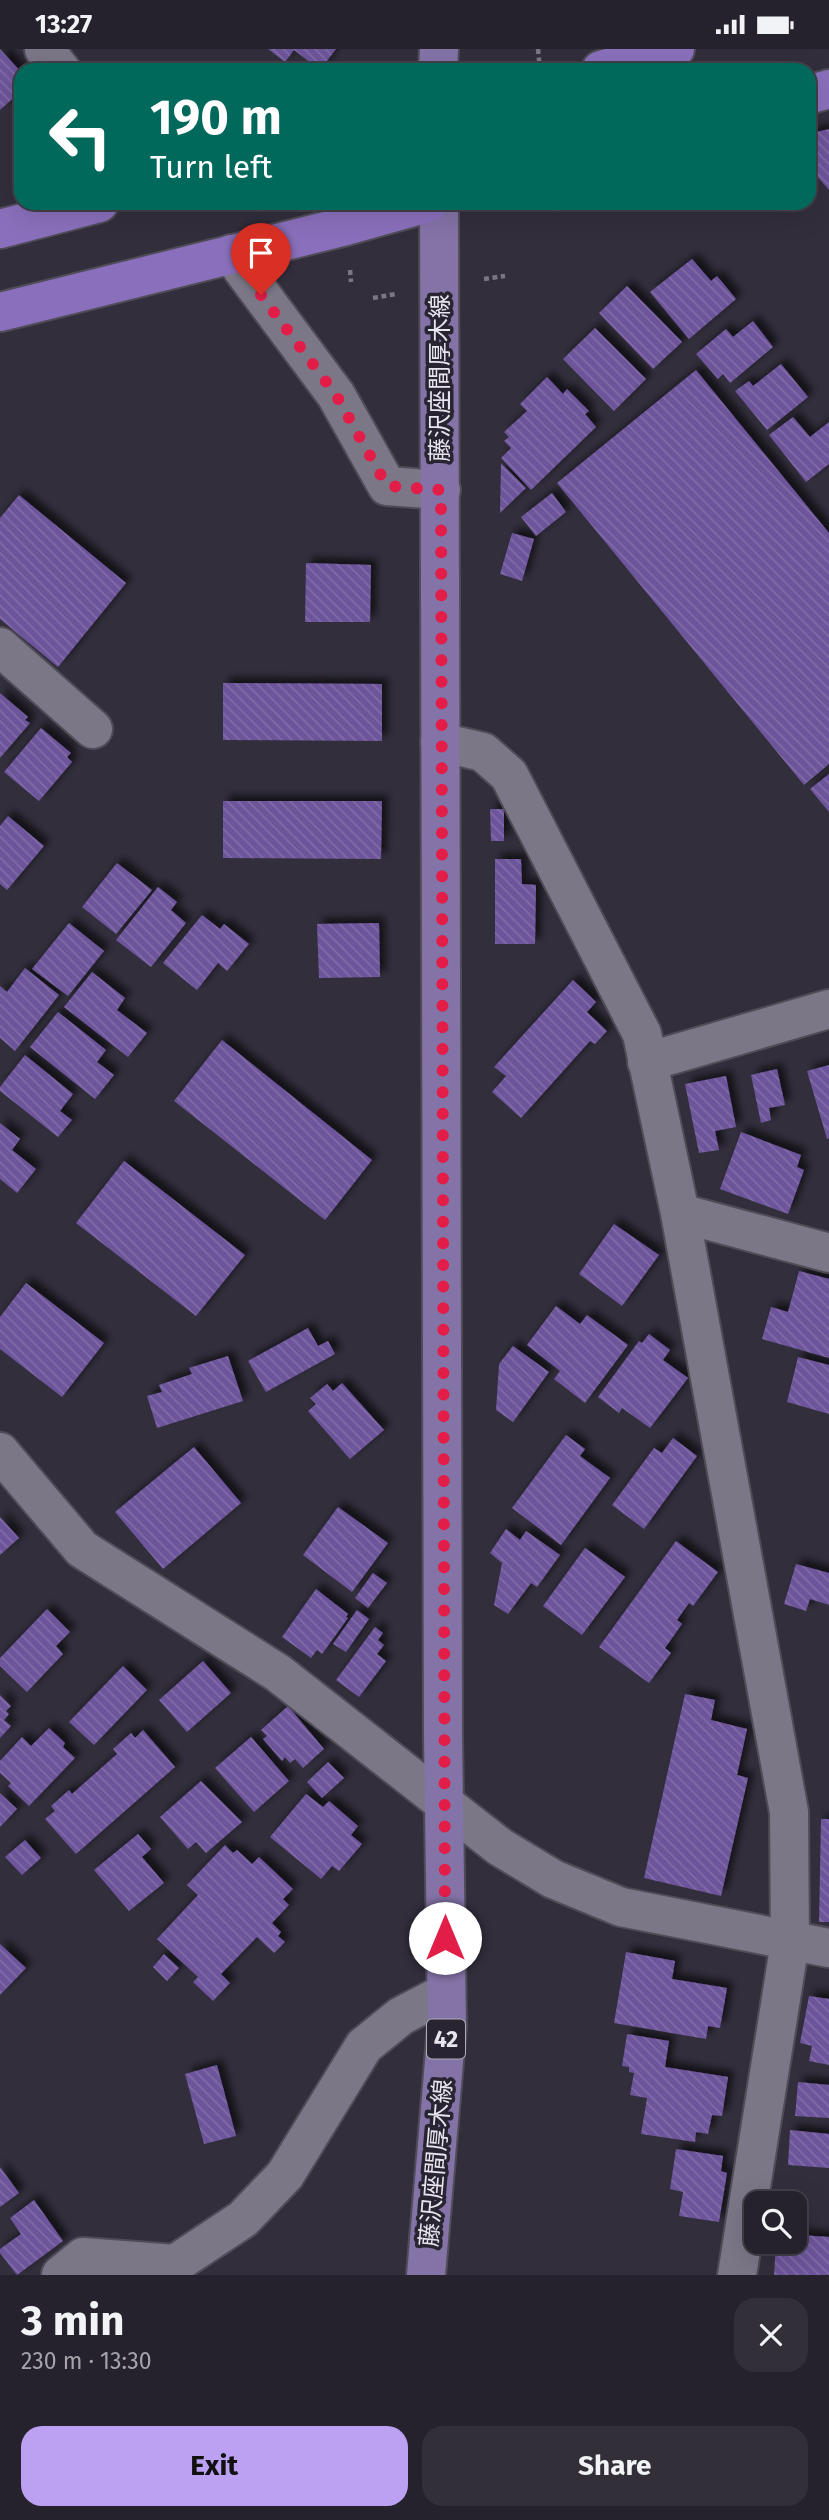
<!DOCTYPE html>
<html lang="en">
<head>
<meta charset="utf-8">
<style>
  :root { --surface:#26222d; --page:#322f39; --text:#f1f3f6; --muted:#a4a4aa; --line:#423f49; --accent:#bca0f2 }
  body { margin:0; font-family:"Fira Sans","Noto Sans JP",sans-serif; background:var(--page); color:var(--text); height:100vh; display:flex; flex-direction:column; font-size:26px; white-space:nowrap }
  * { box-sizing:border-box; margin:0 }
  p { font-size:23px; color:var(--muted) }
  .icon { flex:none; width:38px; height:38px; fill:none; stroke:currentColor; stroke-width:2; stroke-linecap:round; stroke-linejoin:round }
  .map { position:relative; height:2226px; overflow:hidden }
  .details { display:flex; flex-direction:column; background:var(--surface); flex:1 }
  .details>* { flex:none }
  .banner { position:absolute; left:14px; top:14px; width:802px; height:147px; border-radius:21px; box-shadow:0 7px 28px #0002,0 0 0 2px var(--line); background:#00695c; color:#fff; overflow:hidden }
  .buttons { position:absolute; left:744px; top:2142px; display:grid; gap:14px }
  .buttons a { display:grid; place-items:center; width:63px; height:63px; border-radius:14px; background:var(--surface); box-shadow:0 7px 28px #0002,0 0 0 2px var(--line); font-size:35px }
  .pin { position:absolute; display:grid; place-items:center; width:60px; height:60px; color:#fff; margin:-72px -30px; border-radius:50% 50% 50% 0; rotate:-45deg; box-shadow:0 0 7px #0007 }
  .pin .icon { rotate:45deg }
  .me { position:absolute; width:77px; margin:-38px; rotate:0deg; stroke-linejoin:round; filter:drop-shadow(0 0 5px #0008) }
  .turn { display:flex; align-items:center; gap:24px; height:147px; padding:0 21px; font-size:32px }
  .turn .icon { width:91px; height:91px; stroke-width:2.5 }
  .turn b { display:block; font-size:49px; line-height:60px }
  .round { display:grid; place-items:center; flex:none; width:74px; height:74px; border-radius:21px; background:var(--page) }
  .summary { display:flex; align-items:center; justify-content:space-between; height:119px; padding:0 21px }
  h1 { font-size:42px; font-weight:700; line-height:52px }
  .action { display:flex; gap:14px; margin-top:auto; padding:14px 21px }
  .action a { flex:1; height:80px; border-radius:21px; background:var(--accent); color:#111; font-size:28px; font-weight:700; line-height:80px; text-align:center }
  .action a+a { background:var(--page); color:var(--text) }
  .status { display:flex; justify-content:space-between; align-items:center; height:49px; padding:0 35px; background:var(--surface); direction:ltr }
  .status svg { height:19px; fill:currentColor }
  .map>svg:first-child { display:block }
  .building { fill:url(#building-back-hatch); filter:url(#shadow) }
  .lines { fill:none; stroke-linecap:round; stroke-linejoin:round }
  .minor-casing { stroke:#4f4c57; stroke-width:42 }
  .major-casing { stroke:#4f4c57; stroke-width:42 }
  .highway-casing { stroke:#4f4c57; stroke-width:42 }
  .path { stroke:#7a7783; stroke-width:4.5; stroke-dasharray:5 3.5; stroke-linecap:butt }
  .minor { stroke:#7c7787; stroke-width:38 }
  .major { stroke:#8473a7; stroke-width:38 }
  .highway { stroke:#8a70bc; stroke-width:38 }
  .route { stroke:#e11d48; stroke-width:12; stroke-dasharray:0 21.6 }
  .labels { text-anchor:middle; stroke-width:7; stroke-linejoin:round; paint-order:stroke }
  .shield { fill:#282431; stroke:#aeabb5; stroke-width:2 }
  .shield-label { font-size:23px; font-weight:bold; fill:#e7e5ee }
  .street-label { font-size:24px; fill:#e7e5ee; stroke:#282431 }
</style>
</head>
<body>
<div class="status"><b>13:27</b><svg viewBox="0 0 49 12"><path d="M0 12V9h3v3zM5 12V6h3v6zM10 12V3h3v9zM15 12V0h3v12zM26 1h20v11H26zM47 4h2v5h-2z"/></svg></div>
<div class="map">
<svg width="829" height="2226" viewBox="0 0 829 2226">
  <defs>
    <pattern id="building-back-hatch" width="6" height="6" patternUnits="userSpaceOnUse" patternTransform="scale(1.75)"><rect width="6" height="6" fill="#6c549a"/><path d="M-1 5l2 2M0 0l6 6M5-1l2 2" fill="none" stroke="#816ca8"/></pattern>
    <filter id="shadow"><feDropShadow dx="6" dy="-6" stdDeviation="3.5" flood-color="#0009"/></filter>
  </defs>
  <rect width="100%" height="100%" fill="#322e3c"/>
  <path class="building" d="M 0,0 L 21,23 L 21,42 L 0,61 Z
    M 268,0 L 336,0 L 320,21 L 294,1 L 285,13 Z
    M 829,80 L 829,141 L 808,117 L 808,85 Z
    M 692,210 L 711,232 L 717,227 L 736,250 L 689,290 L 650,243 Z
    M 627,237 L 682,293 L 653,320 L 599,264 Z
    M 753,272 L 773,298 L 730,334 L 723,325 L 718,330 L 696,305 L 726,280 L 733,288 Z
    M 595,279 L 646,330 L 614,362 L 563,310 Z
    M 781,315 L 808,348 L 767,381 L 735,342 L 749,332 L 753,337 Z
    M 696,321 L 829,484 L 829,715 L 804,736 L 557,434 Z
    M 547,328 L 563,345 L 567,340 L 589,362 L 585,365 L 596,378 L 531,441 L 501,409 L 511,399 L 504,392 L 509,388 L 504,383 L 527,362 L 520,355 Z
    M 793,368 L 810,388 L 829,373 L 829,415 L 806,433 L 769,386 Z
    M 501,414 L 526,439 L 500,464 Z
    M 552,444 L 566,463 L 536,487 L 521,468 Z
    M 19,446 L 126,534 L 58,618 L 0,570 L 0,469 Z
    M 512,484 L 534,490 L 522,532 L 500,525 Z
    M 306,514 L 371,516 L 370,573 L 305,573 Z
    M 223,634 L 382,635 L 382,692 L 223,691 Z
    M 0,644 L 28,668 L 25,671 L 30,674 L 0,709 Z
    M 41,679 L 71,704 L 67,708 L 72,713 L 39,752 L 4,723 Z
    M 829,725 L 829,763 L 810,740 Z
    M 223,752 L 382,752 L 381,810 L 223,809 Z
    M 490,760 L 504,760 L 504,792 L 491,792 Z
    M 8,767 L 44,797 L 7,841 L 0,835 L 0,777 Z
    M 495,810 L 521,810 L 522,835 L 536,836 L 535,895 L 495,895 Z
    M 117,814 L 152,841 L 116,885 L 82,858 Z
    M 158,838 L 177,853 L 171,861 L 186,874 L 151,918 L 116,891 Z
    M 202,866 L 220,880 L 224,875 L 249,895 L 227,922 L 218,914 L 197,941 L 163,914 Z
    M 69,874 L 104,902 L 68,947 L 32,920 Z
    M 379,874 L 380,928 L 319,929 L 317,875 Z
    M 25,919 L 59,946 L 15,1002 L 0,989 L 0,937 L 7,943 Z
    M 92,923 L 125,949 L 117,961 L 147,984 L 128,1008 L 64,958 Z
    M 573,931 L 596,953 L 587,963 L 607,982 L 595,995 L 590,992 L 521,1069 L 492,1043 L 506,1027 L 494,1018 Z
    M 58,963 L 106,1001 L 97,1013 L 114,1026 L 95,1050 L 30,998 Z
    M 222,991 L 372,1111 L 325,1171 L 174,1052 Z
    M 25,1006 L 73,1045 L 60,1062 L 72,1071 L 58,1088 L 0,1042 L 0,1038 Z
    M 829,1016 L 829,1089 L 827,1090 L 807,1022 Z
    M 777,1020 L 785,1056 L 769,1059 L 771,1071 L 761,1074 L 751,1026 Z
    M 726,1027 L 736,1078 L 715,1082 L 719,1101 L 699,1104 L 685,1035 Z
    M 0,1074 L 20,1090 L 12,1101 L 36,1120 L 17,1144 L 0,1130 Z
    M 741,1083 L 801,1106 L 797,1118 L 804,1121 L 788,1165 L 720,1140 Z
    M 124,1112 L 245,1206 L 196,1267 L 76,1174 Z
    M 614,1175 L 659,1206 L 622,1257 L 579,1225 Z
    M 799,1222 L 829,1230 L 829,1309 L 762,1290 L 771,1258 L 788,1263 Z
    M 26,1234 L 104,1294 L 62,1348 L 0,1300 L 0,1268 Z
    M 556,1257 L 580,1275 L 587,1266 L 628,1296 L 585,1354 L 554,1330 L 560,1322 L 527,1296 Z
    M 308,1279 L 318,1297 L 328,1292 L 335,1305 L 266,1343 L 248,1312 Z
    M 649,1285 L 670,1301 L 663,1311 L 688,1329 L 650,1379 L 622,1359 L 619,1364 L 598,1348 L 639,1292 L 642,1294 Z
    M 513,1297 L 549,1323 L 513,1373 L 496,1361 L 499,1315 Z
    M 228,1307 L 243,1352 L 157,1379 L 147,1347 L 162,1343 L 159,1336 L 192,1325 L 189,1319 Z
    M 798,1308 L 829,1316 L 829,1365 L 787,1353 Z
    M 342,1334 L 384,1381 L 350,1410 L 308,1362 L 316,1355 L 310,1349 L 327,1335 L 333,1342 Z
    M 566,1386 L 585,1400 L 580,1407 L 610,1429 L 561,1496 L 512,1459 Z
    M 673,1389 L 697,1407 L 644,1480 L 612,1456 L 654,1399 L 662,1404 Z
    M 194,1398 L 241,1454 L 163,1520 L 115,1463 Z
    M 338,1458 L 388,1494 L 352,1543 L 303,1506 Z
    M 0,1468 L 19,1489 L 0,1506 Z
    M 506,1480 L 520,1491 L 526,1482 L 560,1506 L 537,1538 L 531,1534 L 508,1565 L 494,1556 L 502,1514 L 490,1504 Z
    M 676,1492 L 718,1523 L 693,1557 L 689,1554 L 677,1571 L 682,1575 L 665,1599 L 671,1604 L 649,1634 L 599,1598 Z
    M 585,1499 L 625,1528 L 582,1586 L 543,1557 Z
    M 796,1515 L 829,1524 L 829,1556 L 810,1550 L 806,1562 L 784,1555 Z
    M 373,1524 L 387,1534 L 368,1559 L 355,1549 Z
    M 316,1540 L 348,1565 L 346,1568 L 348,1569 L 322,1605 L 317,1601 L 311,1609 L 282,1588 Z
    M 47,1560 L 70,1583 L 56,1597 L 63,1605 L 27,1643 L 0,1617 L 0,1609 Z
    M 357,1561 L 369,1570 L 346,1603 L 333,1595 Z
    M 375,1578 L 383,1584 L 378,1591 L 384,1596 L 377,1605 L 386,1612 L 359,1648 L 336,1631 Z
    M 203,1612 L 231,1644 L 187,1683 L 159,1651 Z
    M 123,1617 L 147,1641 L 94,1696 L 69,1673 Z
    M 685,1645 L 715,1651 L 711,1671 L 747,1680 L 737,1726 L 748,1729 L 721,1847 L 644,1829 Z
    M 0,1646 L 11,1657 L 6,1662 L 9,1665 L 4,1671 L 11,1677 L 0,1689 Z
    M 288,1657 L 324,1700 L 303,1719 L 295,1710 L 290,1714 L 285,1708 L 282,1712 L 263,1690 L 267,1687 L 261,1681 Z
    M 49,1679 L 65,1694 L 63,1698 L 75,1709 L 29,1757 L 8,1737 L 11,1734 L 0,1724 L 0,1712 L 22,1688 L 31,1697 Z
    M 143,1681 L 175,1718 L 76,1805 L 45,1770 L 55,1762 L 51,1757 L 69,1741 L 72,1745 L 117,1705 L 113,1700 L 131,1684 L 135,1689 Z
    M 251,1688 L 289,1732 L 254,1763 L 215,1719 Z
    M 328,1713 L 344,1729 L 322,1749 L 307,1733 Z
    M 201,1732 L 242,1773 L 206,1804 L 196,1793 L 188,1800 L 160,1768 Z
    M 0,1744 L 17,1760 L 0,1778 Z
    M 306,1745 L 323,1758 L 329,1752 L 358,1777 L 351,1786 L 362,1795 L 339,1822 L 332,1817 L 321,1830 L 270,1788 Z
    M 821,1770 L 829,1770 L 829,1873 L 819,1873 Z
    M 138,1785 L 151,1800 L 142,1808 L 164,1834 L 129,1862 L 94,1821 Z
    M 25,1791 L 41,1809 L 22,1826 L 5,1808 Z
    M 225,1796 L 233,1804 L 237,1801 L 252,1815 L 259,1808 L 293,1840 L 283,1850 L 289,1856 L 272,1874 L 281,1883 L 278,1887 L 285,1893 L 274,1904 L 257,1888 L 221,1925 L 230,1934 L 213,1952 L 193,1933 L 198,1928 L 157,1890 L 198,1846 L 187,1836 Z
    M 0,1895 L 26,1919 L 0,1946 Z
    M 626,1903 L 675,1912 L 672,1930 L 727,1939 L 720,1979 L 708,1977 L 706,1990 L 614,1974 Z
    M 164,1905 L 179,1919 L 167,1932 L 153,1918 Z
    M 809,1947 L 829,1950 L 829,2016 L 809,2012 L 812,1997 L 800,1994 Z
    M 627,1985 L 669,1992 L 665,2018 L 728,2028 L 722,2067 L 712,2066 L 708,2085 L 696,2083 L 695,2093 L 641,2085 L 647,2049 L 630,2046 L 634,2024 L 629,2023 L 629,2018 L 622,2017 Z
    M 217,2016 L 236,2087 L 204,2095 L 185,2025 Z
    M 798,2033 L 829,2036 L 829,2069 L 795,2067 Z
    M 790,2081 L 829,2085 L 829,2119 L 788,2116 Z
    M 676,2100 L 723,2107 L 721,2122 L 727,2124 L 719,2173 L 679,2167 L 683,2143 L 670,2140 Z
    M 0,2118 L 19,2144 L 0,2158 Z
    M 34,2151 L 63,2192 L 17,2226 L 0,2204 L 0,2200 L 21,2185 L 10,2169 Z
    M 794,2181 L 800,2181 L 800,2186 L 829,2188 L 829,2226 L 774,2226 L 776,2193 L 794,2193 Z"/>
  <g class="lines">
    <defs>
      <path id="minor" d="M 44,0 L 61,21
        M 231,205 L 336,346 L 387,437 L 441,441
        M 0,598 L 93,680
        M 440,693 L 483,703 L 509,726 L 642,985 L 680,1164 L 789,1763 L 790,1893 L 737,2226
        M 647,1013 L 829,960
        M 680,1164 L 829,1204
        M 0,1403 L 82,1500 L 278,1624 L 500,1798 L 553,1830 L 621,1858 L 829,1899
        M 61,2226 L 83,2208 L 175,2215 L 243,2170 L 285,2126 L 364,1997 L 401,1967 L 445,1944"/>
      <path id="major" d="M 438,21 L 439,0
        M 426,2226 L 447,1977 L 443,1685 L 439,154"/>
      <path id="highway" d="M 601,21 L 675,0
        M 808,46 L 829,40
        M 0,180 L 99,154
        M 0,263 L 346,177 L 428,154"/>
    </defs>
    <use href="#minor" class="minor-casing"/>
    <use href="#major" class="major-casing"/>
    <use href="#highway" class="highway-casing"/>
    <path class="path" d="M 538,0 L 540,21
      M 556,154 L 557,163
      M 350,221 L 351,233
      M 484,230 L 505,227
      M 373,249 L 396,245"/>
    <use href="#minor" class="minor"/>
    <use href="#major" class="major"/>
    <use href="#highway" class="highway"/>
  </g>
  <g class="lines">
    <path class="route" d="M 261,246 L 336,346 L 387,437 L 441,441 L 445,1889"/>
  </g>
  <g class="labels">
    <rect class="shield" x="427" y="1970.5" width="38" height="39" rx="5"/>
    <g class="shield-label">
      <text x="446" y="1998">42</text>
    </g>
    <g class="street-label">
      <text transform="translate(440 329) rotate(-90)" y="8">藤沢座間厚木線</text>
      <text transform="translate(436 2114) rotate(-85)" y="8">藤沢座間厚木線</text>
    </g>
  </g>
</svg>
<div class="buttons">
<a><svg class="icon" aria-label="search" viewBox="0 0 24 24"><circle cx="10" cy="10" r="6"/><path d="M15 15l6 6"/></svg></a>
</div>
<div class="pin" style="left:261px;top:246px;background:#d93025"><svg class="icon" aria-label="arrive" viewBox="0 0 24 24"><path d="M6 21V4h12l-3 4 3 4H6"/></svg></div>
<svg class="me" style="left:445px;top:1889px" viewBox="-20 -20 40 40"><circle r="19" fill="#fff"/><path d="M0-13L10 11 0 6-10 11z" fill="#e11d48"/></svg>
<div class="banner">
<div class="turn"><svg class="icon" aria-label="left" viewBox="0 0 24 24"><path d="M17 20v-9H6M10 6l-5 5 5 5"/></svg><div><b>190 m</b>Turn left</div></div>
</div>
</div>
<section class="details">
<div class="summary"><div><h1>3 min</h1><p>230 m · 13:30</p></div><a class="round"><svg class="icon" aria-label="close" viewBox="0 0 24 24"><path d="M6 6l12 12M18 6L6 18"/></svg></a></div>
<div class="action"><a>Exit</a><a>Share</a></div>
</section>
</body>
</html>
